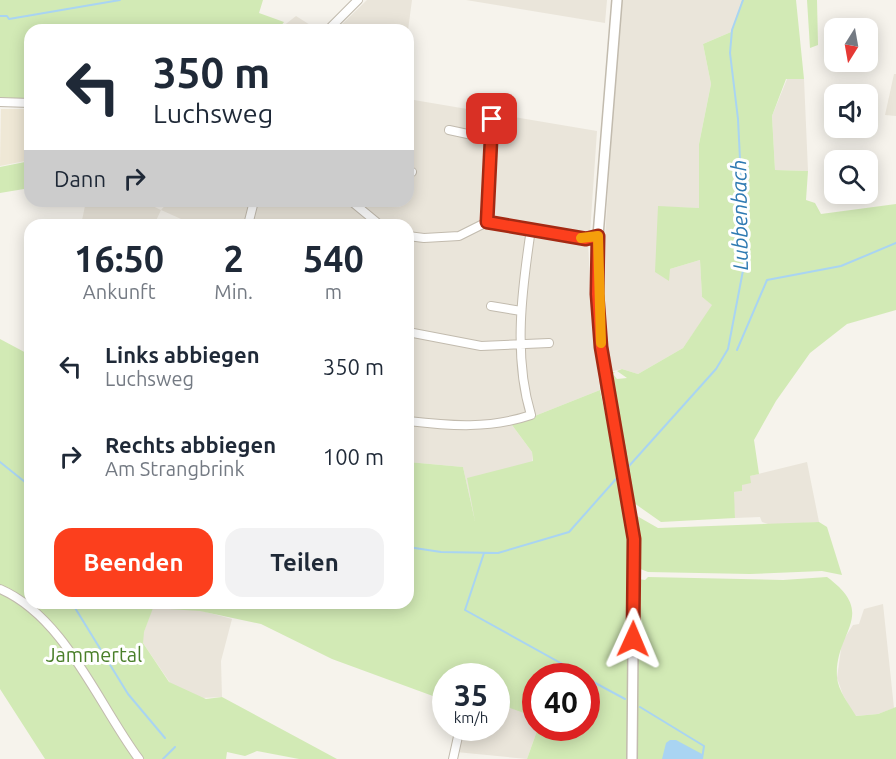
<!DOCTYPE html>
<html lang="de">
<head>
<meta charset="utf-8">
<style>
  :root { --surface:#fff; --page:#f2f2f3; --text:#1f2937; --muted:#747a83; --accent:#fc3f1d }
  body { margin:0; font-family:Ubuntu,sans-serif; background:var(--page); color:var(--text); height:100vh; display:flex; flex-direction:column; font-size:22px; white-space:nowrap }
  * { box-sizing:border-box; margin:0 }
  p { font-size:20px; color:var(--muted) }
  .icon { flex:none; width:33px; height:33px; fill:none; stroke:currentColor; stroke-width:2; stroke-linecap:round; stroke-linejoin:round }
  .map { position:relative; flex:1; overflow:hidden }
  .side { position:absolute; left:24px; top:219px; width:390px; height:390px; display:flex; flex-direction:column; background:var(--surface); border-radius:18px; box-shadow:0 3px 15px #0003 }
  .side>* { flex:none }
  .top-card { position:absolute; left:24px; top:24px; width:390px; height:183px; border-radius:18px; box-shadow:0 3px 15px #0003; background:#fff; color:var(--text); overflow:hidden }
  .needle { width:39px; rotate:191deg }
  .controls { position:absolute; left:824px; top:18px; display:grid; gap:12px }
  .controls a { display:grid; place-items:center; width:54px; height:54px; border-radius:12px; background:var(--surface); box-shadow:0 3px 15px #0003; font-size:30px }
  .speed { position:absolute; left:432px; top:663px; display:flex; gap:12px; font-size:30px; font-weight:700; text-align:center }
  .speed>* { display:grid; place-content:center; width:78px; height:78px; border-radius:50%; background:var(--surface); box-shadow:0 3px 15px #0003; line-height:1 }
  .speed small { font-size:15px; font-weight:400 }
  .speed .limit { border:9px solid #d22; background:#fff; color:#111 }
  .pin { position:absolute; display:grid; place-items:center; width:51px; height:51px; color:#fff; margin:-26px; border-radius:12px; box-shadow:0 3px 9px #0006 }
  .me { position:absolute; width:66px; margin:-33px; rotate:1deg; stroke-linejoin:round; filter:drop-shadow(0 0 4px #0008) }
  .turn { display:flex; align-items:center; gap:21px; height:126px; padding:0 30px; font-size:27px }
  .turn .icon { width:78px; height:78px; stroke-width:2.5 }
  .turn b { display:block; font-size:42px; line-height:51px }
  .then { display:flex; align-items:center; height:57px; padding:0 30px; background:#0003; gap:12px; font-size:22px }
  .eta { display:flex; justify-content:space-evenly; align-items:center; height:102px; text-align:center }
  .eta b { font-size:36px; font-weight:700; line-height:42px }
  .action { display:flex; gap:12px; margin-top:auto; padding:12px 30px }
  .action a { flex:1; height:69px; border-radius:18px; background:var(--accent); color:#fff; font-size:24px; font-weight:700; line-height:69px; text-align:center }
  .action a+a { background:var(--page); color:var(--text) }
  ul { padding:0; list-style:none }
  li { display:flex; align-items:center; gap:18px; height:90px; padding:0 30px }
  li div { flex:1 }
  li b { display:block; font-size:22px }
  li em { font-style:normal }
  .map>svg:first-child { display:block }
  .residential { fill:#eae5da }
  .education { fill:#efe8d6 }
  .green { fill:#d2eab5 }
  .water { fill:#a9d4f2 }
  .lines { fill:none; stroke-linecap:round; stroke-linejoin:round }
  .stream { stroke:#a9d4f2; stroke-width:2 }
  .minor-casing { stroke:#c2bbae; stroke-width:10 }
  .tertiary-casing { stroke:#c2bbae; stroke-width:12 }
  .minor { stroke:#fff; stroke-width:8 }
  .tertiary { stroke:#fff; stroke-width:9 }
  .route-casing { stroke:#a42913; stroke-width:15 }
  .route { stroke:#fc3f1d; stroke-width:10 }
  .slow { stroke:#f59e0b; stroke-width:10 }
  .labels { text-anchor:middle; stroke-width:6; stroke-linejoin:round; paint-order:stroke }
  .park-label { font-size:20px; fill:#4a7f2a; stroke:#fff }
  .water-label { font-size:21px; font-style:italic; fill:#2e7ab2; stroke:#fff }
</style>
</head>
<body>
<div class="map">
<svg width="896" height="759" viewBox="0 0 896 759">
  <rect width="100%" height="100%" fill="#f6f3ec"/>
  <path class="residential" d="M 367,0 L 412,0 L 408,30 L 336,30 Z
    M 466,0 L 607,0 L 605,23 Z
    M 620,0 L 742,0 L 731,32 L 703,44 L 711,84 L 699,144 L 699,208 L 658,207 L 670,269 L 700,260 L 702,297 L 713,305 L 683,348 L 638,374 L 622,369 L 609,372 L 605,333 L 603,268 Z
    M 296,16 L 318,30 L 278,30 Z
    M 894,74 L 896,74 L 896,116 L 885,115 Z
    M 787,79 L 804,79 L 808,171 L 775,170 L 772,116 Z
    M 408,99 L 597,131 L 590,233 L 528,224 L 588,240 L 592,322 L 600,390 L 512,425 L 532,452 L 534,488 L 475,521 L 463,467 L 408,462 L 408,225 L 189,225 L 190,223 L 161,210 L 154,225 L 81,225 L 86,201 L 142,201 L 161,210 L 169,201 L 408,201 Z
    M 807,462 L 819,522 L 771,525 L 762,522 L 760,517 L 735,518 L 733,492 L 742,491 L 742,485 L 750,476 Z
    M 154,603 L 172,603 L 232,619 L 221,661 L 222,697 L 181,699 L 141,640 Z
    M 883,604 L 894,708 L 878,714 L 855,716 L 843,695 L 837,678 L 842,642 L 853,625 L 859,624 L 864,609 Z
    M 441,660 L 490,664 L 535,708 L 536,728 L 538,728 L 527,759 L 456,752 L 451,728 L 496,728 L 496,676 L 446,676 L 445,697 Z"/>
  <path class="education" d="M 1,109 L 30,109 L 30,160 L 0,166 Z"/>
  <path class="green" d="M 0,0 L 263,0 L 259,13 L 284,22 L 278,30 L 30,30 L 30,99 L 0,98 Z
    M 742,0 L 796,0 L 804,79 L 786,79 L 772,116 L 775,170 L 808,171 L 806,200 L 815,203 L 821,214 L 896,204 L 896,310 L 847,324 L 810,353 L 776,401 L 754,440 L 759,474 L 750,476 L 751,483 L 742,485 L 742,491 L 734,492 L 735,518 L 661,522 L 634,503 L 609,372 L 615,372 L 613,374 L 617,379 L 627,378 L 617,371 L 622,369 L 638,374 L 683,348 L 712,305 L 702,297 L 700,260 L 670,269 L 669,281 L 655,272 L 658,206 L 699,208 L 699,144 L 711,84 L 703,44 L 731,32 Z
    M 807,0 L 817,0 L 818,45 L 810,48 Z
    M 30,161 L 30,188 L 0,193 L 0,167 Z
    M 0,339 L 30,355 L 30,603 L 408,603 L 408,462 L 463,467 L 475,521 L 467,478 L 533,461 L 532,452 L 512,425 L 600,390 L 625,506 L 630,572 L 638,579 L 645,580 L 648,577 L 783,580 L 827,577 C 879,615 834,632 837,677 C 838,691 849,704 856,716 L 878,714 L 896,707 L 896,759 L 527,759 L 538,728 L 586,728 L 586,676 L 536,676 L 535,717 L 502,705 L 503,699 L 497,696 L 496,676 L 446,676 L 443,680 L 445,706 L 441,699 L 332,659 L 261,624 L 200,611 L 153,608 L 144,632 L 143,643 L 169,682 L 206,699 L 222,697 L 337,759 L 299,759 L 257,751 L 245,756 L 227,752 L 226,759 L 45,759 L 0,689 Z
    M 637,516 L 658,528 L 819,522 L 827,527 L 842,575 L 822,571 L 750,574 L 648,572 L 638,568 Z"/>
  <path class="water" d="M 670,740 L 676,740 L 702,754 L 703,759 L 662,759 L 666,743 Z"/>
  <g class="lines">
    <path class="stream" d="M 0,16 L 7,16 L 9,19 L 120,0
      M 737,350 L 767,280 L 841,266 L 896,243
      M 0,462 L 30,486
      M 629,466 L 716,369 L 728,349 L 745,260 L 738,119 L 730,53 L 732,30 L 743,0
      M 408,547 L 441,552 L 498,553 L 569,532 L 616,479
      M 484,553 L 465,610 L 584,676
      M 72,603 L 128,694 L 165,738
      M 586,678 L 625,699
      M 640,707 L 704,746 L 702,759
      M 163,759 L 175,747"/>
    <defs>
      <path id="minor" d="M 328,30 L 358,0
        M 0,102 L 30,103
        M 449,130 L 491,139
        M 408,171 L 412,172
        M 351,201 L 380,225
        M 487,222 L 492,119
        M 248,225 L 254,201
        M 408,236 L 424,238 L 459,236 L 487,222 L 586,239 L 598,236
        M 491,306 L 521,311
        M 408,332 L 481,346 L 549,343
        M 408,421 C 451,426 490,429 531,415 C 513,356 522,289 531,229
        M 0,589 C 65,617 98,704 139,759
        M 453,759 L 459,732"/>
      <path id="tertiary" d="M 617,0 L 598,236 L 597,294 L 606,387 L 620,449 L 634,539 L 632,759"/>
    </defs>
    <use href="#minor" class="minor-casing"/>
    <use href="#tertiary" class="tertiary-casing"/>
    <use href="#minor" class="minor"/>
    <use href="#tertiary" class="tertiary"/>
  </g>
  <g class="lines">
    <defs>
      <path id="route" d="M 492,119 L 487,222 L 586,239 L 598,236 L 597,294 L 601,347 L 634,539 L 633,639"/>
    </defs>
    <use href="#route" class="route-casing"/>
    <use href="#route" class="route"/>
    <path class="slow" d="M 581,238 L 598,236 L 601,343"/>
  </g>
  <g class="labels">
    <g class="park-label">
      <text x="94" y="662">Jammertal</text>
    </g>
    <g class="water-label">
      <text transform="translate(740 215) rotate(-91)" y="7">Lubbenbach</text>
    </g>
  </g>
</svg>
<div class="controls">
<a><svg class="needle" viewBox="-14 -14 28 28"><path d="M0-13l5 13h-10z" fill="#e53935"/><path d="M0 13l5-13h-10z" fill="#747a83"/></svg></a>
<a><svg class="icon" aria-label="sound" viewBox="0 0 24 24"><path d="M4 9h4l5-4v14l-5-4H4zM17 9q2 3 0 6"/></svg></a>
<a><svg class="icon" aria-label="search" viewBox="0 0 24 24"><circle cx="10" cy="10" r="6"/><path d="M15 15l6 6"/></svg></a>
</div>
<div class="speed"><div>35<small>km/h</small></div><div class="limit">40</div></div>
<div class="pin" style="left:492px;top:119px;background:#d93025"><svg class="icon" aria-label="arrive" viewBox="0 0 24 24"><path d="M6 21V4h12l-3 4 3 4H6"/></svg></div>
<svg class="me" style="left:633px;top:639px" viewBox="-20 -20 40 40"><path d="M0-17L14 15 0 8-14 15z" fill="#fc3f1d" stroke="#fff" stroke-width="4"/></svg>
<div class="top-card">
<div class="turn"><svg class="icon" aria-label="left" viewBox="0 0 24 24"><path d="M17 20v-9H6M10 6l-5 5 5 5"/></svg><div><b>350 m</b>Luchsweg</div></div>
<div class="then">Dann<svg class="icon" aria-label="right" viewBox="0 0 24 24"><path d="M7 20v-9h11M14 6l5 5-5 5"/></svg></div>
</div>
<section class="side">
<div class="eta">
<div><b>16:50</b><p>Ankunft</p></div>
<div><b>2</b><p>Min.</p></div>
<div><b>540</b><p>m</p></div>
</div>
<ul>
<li><svg class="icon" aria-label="left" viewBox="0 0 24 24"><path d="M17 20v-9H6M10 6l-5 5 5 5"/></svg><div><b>Links abbiegen</b><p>Luchsweg</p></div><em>350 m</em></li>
<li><svg class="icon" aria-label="right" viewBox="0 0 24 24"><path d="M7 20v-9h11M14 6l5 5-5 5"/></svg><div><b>Rechts abbiegen</b><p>Am Strangbrink</p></div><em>100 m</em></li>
</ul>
<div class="action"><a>Beenden</a><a>Teilen</a></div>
</section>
</div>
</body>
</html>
